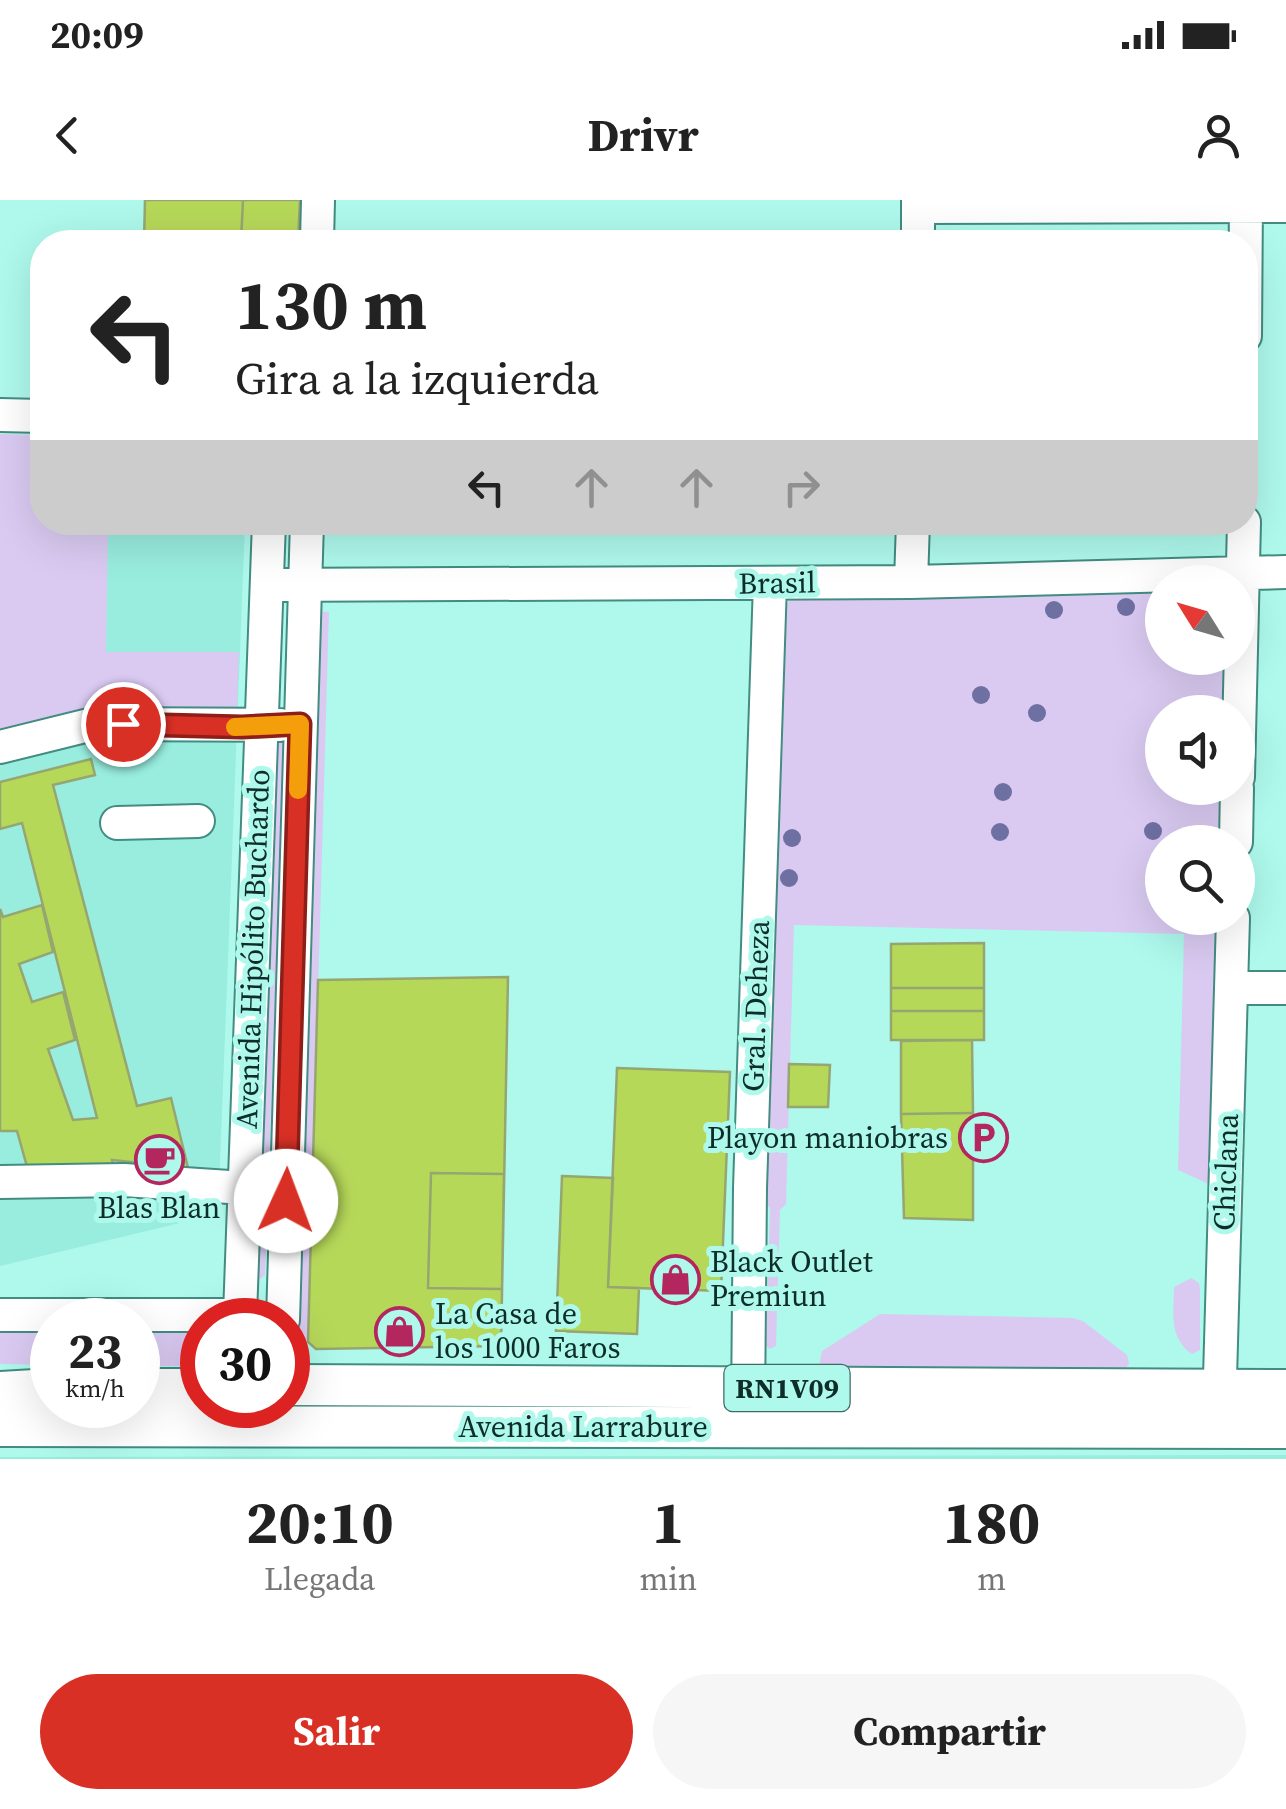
<!DOCTYPE html>
<html lang="es">
<head>
<meta charset="utf-8">
<style>
  :root { --surface:#fff; --page:#f6f6f6; --text:#222; --muted:#767676; --accent:#d93025 }
  body { margin:0; font-family:"Source Serif 4",serif; background:var(--page); color:var(--text); height:100vh; display:flex; flex-direction:column; font-size:38px; white-space:nowrap }
  * { box-sizing:border-box; margin:0 }
  p { font-size:32px; color:var(--muted) }
  .icon { flex:none; width:55px; height:55px; fill:none; stroke:currentColor; stroke-width:2; stroke-linecap:round; stroke-linejoin:round }
  .map { position:relative; height:1259px; overflow:hidden }
  .drawer { display:flex; flex-direction:column; background:var(--surface); flex:1 }
  .drawer>* { flex:none }
  .banner { position:absolute; left:30px; top:30px; width:1228px; height:305px; border-radius:40px; box-shadow:0 10px 40px #0002; background:#fff; color:var(--text); overflow:hidden }
  .needle { width:65px; rotate:307deg }
  .controls { position:absolute; left:1145px; top:365px; display:grid; gap:20px }
  .controls a { display:grid; place-items:center; width:110px; height:110px; border-radius:50%; background:var(--surface); box-shadow:0 10px 40px #0002; font-size:50px }
  .speed { position:absolute; left:30px; top:1098px; display:flex; gap:20px; font-size:50px; font-weight:700; text-align:center }
  .speed>* { display:grid; place-content:center; width:130px; height:130px; border-radius:50%; background:var(--surface); box-shadow:0 10px 40px #0002; line-height:1 }
  .speed small { font-size:25px; font-weight:400 }
  .speed .limit { border:15px solid #d22; background:#fff; color:#111 }
  .pin { position:absolute; display:grid; place-items:center; width:85px; height:85px; color:#fff; margin:-42px; border:5px solid #fff; border-radius:50%; box-shadow:0 2px 10px #0007 }
  .me { position:absolute; width:110px; margin:-55px; rotate:2deg; stroke-linejoin:round; filter:drop-shadow(0 0 8px #0008) }
  .turn { display:flex; align-items:center; gap:35px; height:210px; padding:0 40px; font-size:45px }
  .turn .icon { width:130px; height:130px; stroke-width:2.5 }
  .turn b { display:block; font-size:70px; line-height:85px }
  .lanes { display:flex; align-items:center; height:95px; padding:0 40px; background:#0003; justify-content:center; gap:50px; direction:ltr }
  .lanes .off { opacity:.35 }
  .eta { display:flex; justify-content:space-evenly; align-items:center; height:170px; text-align:center }
  .eta b { font-size:60px; font-weight:700; line-height:70px }
  .button { display:flex; gap:20px; margin-top:auto; padding:20px 40px }
  .button a { flex:1; height:115px; border-radius:60px; background:var(--accent); color:#fff; font-size:40px; font-weight:700; line-height:115px; text-align:center }
  .button a+a { background:var(--page); color:var(--text) }
  .status { display:flex; justify-content:space-between; align-items:center; height:70px; padding:0 50px; background:var(--surface); direction:ltr }
  .status svg { height:28px; fill:currentColor }
  header { display:flex; justify-content:space-between; align-items:center; height:130px; padding:0 40px; background:var(--surface); font-size:45px; font-weight:700 }
  .map>svg:first-child { display:block }
  .built { fill:#98eddf }
  .green { fill:#dacaf2 }
  .building { fill:#b6d859; stroke:#95a671; stroke-width:2.5 }
  .lines { fill:none; stroke-linecap:round; stroke-linejoin:round }
  .minor-casing { stroke:#428c81; stroke-width:36 }
  .major-casing { stroke:#428c81; stroke-width:44 }
  .minor { stroke:#fff; stroke-width:32 }
  .major { stroke:#fff; stroke-width:40 }
  .tree { fill:#6f70a2 }
  .route-casing { stroke:#8d1f18; stroke-width:25 }
  .route { stroke:#d93025; stroke-width:18 }
  .slow { stroke:#f59e0b; stroke-width:18 }
  .labels { text-anchor:middle; stroke-width:10; stroke-linejoin:round; paint-order:stroke }
  .shield { fill:#aef9ec; stroke:#3e6a64; stroke-width:2.5 }
  .shield-label { font-size:28px; font-weight:bold; fill:#0e2d29 }
  .street-label { font-size:30px; fill:#0e2d29; stroke:#aef9ec }
  .poi-label { font-size:30px; fill:#0e2d29; stroke:#aef9ec; text-anchor:start }
</style>
</head>
<body>
<div class="status"><b>20:09</b><svg viewBox="0 0 49 12"><path d="M0 12V9h3v3zM5 12V6h3v6zM10 12V3h3v9zM15 12V0h3v12zM26 1h20v11H26zM47 4h2v5h-2z"/></svg></div>
<header><svg class="icon" aria-label="back" viewBox="0 0 24 24"><path d="M15 5l-7 7 7 7"/></svg>Drivr<svg class="icon" aria-label="person" viewBox="0 0 24 24"><circle cx="12" cy="8" r="4"/><path d="M4 21q1-7 8-7t8 7"/></svg></header>
<div class="map">
<svg width="1286" height="1259" viewBox="0 0 1286 1259">
  <rect width="100%" height="100%" fill="#aef9ec"/>
  <path class="built" d="M 0,284 L 42,322 L 245,323 L 218,1014 L 0,1066 Z
    M 1286,1255 L 1286,1259 L 0,1259 L 0,1257 Z"/>
  <path class="green" d="M 0,234 L 42,235 L 42,322 L 108,323 L 106,452 L 239,452 L 237,513 L 0,535 Z
    M 1162,391 L 1162,458 L 1227,458 L 1225,512 L 1162,512 L 1162,588 L 1223,588 L 1221,642 L 1162,642 L 1162,718 L 1219,718 L 1209,984 L 1178,970 L 1184,734 L 794,725 L 786,1004 L 780,1010 L 776,1146 L 770,1149 L 766,1146 L 770,1008 L 762,1000 L 782,410 L 792,398 Z
    M 314,411 L 329,412 L 308,1141 L 294,1142 Z
    M 278,539 L 284,545 L 265,1075 L 260,1079 L 256,1077 L 272,544 Z
    M 1191,1078 L 1199,1083 L 1200,1089 L 1200,1150 L 1192,1154 C 1168,1137 1174,1113 1174,1087 Z
    M 880,1114 L 1073,1118 L 1083,1121 L 1127,1155 L 1129,1164 L 1125,1169 L 819,1166 L 822,1151 Z
    M 0,1133 L 52,1133 L 52,1165 L 0,1164 Z
    M 138,1133 L 202,1133 L 202,1166 L 138,1166 Z"/>
  <path class="building" d="M 145,0 L 300,0 L 299,42 L 144,42 Z
    M 243,0 L 300,0 L 298,42 L 241,42 Z
    M 91,559 L 95,575 L 53,585 L 137,906 L 171,898 L 188,968 L 112,960 L 115,974 L 33,988 L 17,931 L 0,931 L 0,709 L 3,717 L 42,705 L 53,752 L 19,764 L 32,802 L 63,792 L 75,840 L 48,849 L 73,920 L 97,918 L 22,623 L 0,629 L 0,582 Z
    M 984,743 L 984,840 L 891,840 L 891,744 Z
    M 508,777 L 501,1146 L 316,1149 L 308,1142 L 318,780 Z
    M 891,788 L 984,788 L 984,811 L 891,811 Z
    M 972,840 L 973,913 L 901,914 L 901,841 Z
    M 789,864 L 830,865 L 828,907 L 788,907 Z
    M 617,868 L 730,872 L 721,1091 L 608,1087 Z
    M 973,913 L 973,1020 L 904,1018 L 901,914 Z
    M 431,973 L 504,974 L 502,1089 L 428,1088 Z
    M 562,976 L 613,978 L 608,1087 L 639,1088 L 637,1134 L 556,1131 Z"/>
  <g class="lines">
    <defs>
      <path id="minor" d="M 918,7 L 1286,6
        M 317,42 L 318,0
        M 918,42 L 918,0
        M 1245,136 L 1246,0
        M 0,215 L 42,216
        M 911,382 L 913,322
        M 267,385 L 911,382 L 1286,372
        M 0,547 L 93,524 L 280,525
        M 1238,577 L 1244,322
        M 117,623 L 198,621
        M 1236,642 L 1237,588
        M 1231,788 L 1286,788
        M 0,982 L 124,980 L 244,988
        M 0,1115 L 240,1115
        M 240,1115 L 269,322
        M 283,1120 L 307,322
        M 748,1209 L 750,988 L 770,383
        M 1219,1213 L 1233,718"/>
      <path id="major" d="M 288,1185 L 1286,1190
        M 138,1189 L 202,1189
        M 0,1192 L 52,1189
        M 0,1226 L 1286,1228"/>
    </defs>
    <use href="#minor" class="minor-casing"/>
    <use href="#major" class="major-casing"/>
    <use href="#minor" class="minor"/>
    <use href="#major" class="major"/>
  </g>
  <g class="tree">
    <circle cx="1126" cy="407" r="9"/>
    <circle cx="1054" cy="410" r="9"/>
    <circle cx="981" cy="495" r="9"/>
    <circle cx="1037" cy="513" r="9"/>
    <circle cx="1003" cy="592" r="9"/>
    <circle cx="1153" cy="631" r="9"/>
    <circle cx="1000" cy="632" r="9"/>
    <circle cx="792" cy="638" r="9"/>
    <circle cx="789" cy="678" r="9"/>
  </g>
  <g class="lines">
    <defs>
      <path id="route" d="M 123,524 L 242,527 L 300,524 L 286,1001"/>
    </defs>
    <use href="#route" class="route-casing"/>
    <use href="#route" class="route"/>
    <path class="slow" d="M 235,527 L 300,524 L 298,590"/>
  </g>
  <defs>
    <symbol id="parking-ring" viewBox="-11 -11 22 22"><circle r="9.5" fill="#aef9ec" stroke="#b4275e" stroke-width="1.5"/><path d="M-3.5-5.5H1a3.5 3.5 0 0 1 0 7H-1V5.5H-3.5ZM-1-3.4V-.6H.8a1.4 1.4 0 0 0 0-2.8Z" fill="#b4275e"/></symbol>
    <symbol id="cafe-ring" viewBox="-11 -11 22 22"><circle r="9.5" fill="#aef9ec" stroke="#b4275e" stroke-width="1.5"/><path d="M-5.5-4.5H6V0H3Q3 3.5 0 3.5H-2.5Q-5.5 3.5-5.5 0ZM3-3.2v2h1.7v-2ZM-6 4.5H4V6H-6Z" fill="#b4275e"/></symbol>
    <symbol id="shop-ring" viewBox="-11 -11 22 22"><circle r="9.5" fill="#aef9ec" stroke="#b4275e" stroke-width="1.5"/><path d="M-5-2.5h2.3a2.7 3.5 0 0 1 5.4 0H5L5.5 6h-11ZM-1.5-2.5h3a1.5 2.3 0 0 0-3 0Z" fill="#b4275e"/></symbol>
  </defs>
  <g fill-rule="evenodd">
    <use href="#parking-ring" x="956" y="910" width="55" height="55"/>
    <use href="#cafe-ring" x="132" y="932" width="55" height="55"/>
    <use href="#shop-ring" x="648" y="1052" width="55" height="55"/>
    <use href="#shop-ring" x="372" y="1104" width="55" height="55"/>
  </g>
  <g class="labels">
    <rect class="shield" x="724.5" y="1165" width="125" height="46" rx="8"/>
    <g class="shield-label">
      <text x="787" y="1198">RN1V09</text>
    </g>
    <g class="street-label">
      <text transform="translate(777 383) rotate(-1)" y="10">Brasil</text>
      <text transform="translate(253 749) rotate(-88)" y="10">Avenida Hipólito Buchardo</text>
      <text transform="translate(756 806) rotate(-88)" y="10">Gral. Deheza</text>
      <text transform="translate(1226 972) rotate(-88)" y="10">Chiclana</text>
      <text x="583" y="1237">Avenida Larrabure</text>
    </g>
    <g class="poi-label">
      <text x="948" y="948" text-anchor="end">Playon maniobras</text>
      <text x="159" y="1018" text-anchor="middle">Blas Blan</text>
      <text x="710" y="1072">Black Outlet<tspan x="710" dy="34">Premiun</tspan></text>
      <text x="435" y="1124">La Casa de<tspan x="435" dy="34">los 1000 Faros</tspan></text>
    </g>
  </g>
</svg>
<div class="controls">
<a><svg class="needle" viewBox="-14 -14 28 28"><path d="M0-13l5 13h-10z" fill="#e53935"/><path d="M0 13l5-13h-10z" fill="#767676"/></svg></a>
<a><svg class="icon" aria-label="sound" viewBox="0 0 24 24"><path d="M4 9h4l5-4v14l-5-4H4zM17 9q2 3 0 6"/></svg></a>
<a><svg class="icon" aria-label="search" viewBox="0 0 24 24"><circle cx="10" cy="10" r="6"/><path d="M15 15l6 6"/></svg></a>
</div>
<div class="speed"><div>23<small>km/h</small></div><div class="limit">30</div></div>
<div class="pin" style="left:123px;top:524px;background:#d93025"><svg class="icon" aria-label="arrive" viewBox="0 0 24 24"><path d="M6 21V4h12l-3 4 3 4H6"/></svg></div>
<svg class="me" style="left:286px;top:1001px" viewBox="-20 -20 40 40"><circle r="19" fill="#fff"/><path d="M0-13L10 11 0 6-10 11z" fill="#d93025"/></svg>
<div class="banner">
<div class="turn"><svg class="icon" aria-label="left" viewBox="0 0 24 24"><path d="M17 20v-9H6M10 6l-5 5 5 5"/></svg><div><b>130 m</b>Gira a la izquierda</div></div>
<div class="lanes"><svg class="icon" aria-label="left" viewBox="0 0 24 24"><path d="M17 20v-9H6M10 6l-5 5 5 5"/></svg><svg class="icon off" aria-label="ahead" viewBox="0 0 24 24"><path d="M12 20V5M6 11l6-6 6 6"/></svg><svg class="icon off" aria-label="ahead" viewBox="0 0 24 24"><path d="M12 20V5M6 11l6-6 6 6"/></svg><svg class="icon off" aria-label="right" viewBox="0 0 24 24"><path d="M7 20v-9h11M14 6l5 5-5 5"/></svg></div>
</div>
</div>
<section class="drawer">
<div class="eta">
<div><b>20:10</b><p>Llegada</p></div>
<div><b>1</b><p>min</p></div>
<div><b>180</b><p>m</p></div>
</div>
<div class="button"><a>Salir</a><a>Compartir</a></div>
</section>
</body>
</html>
